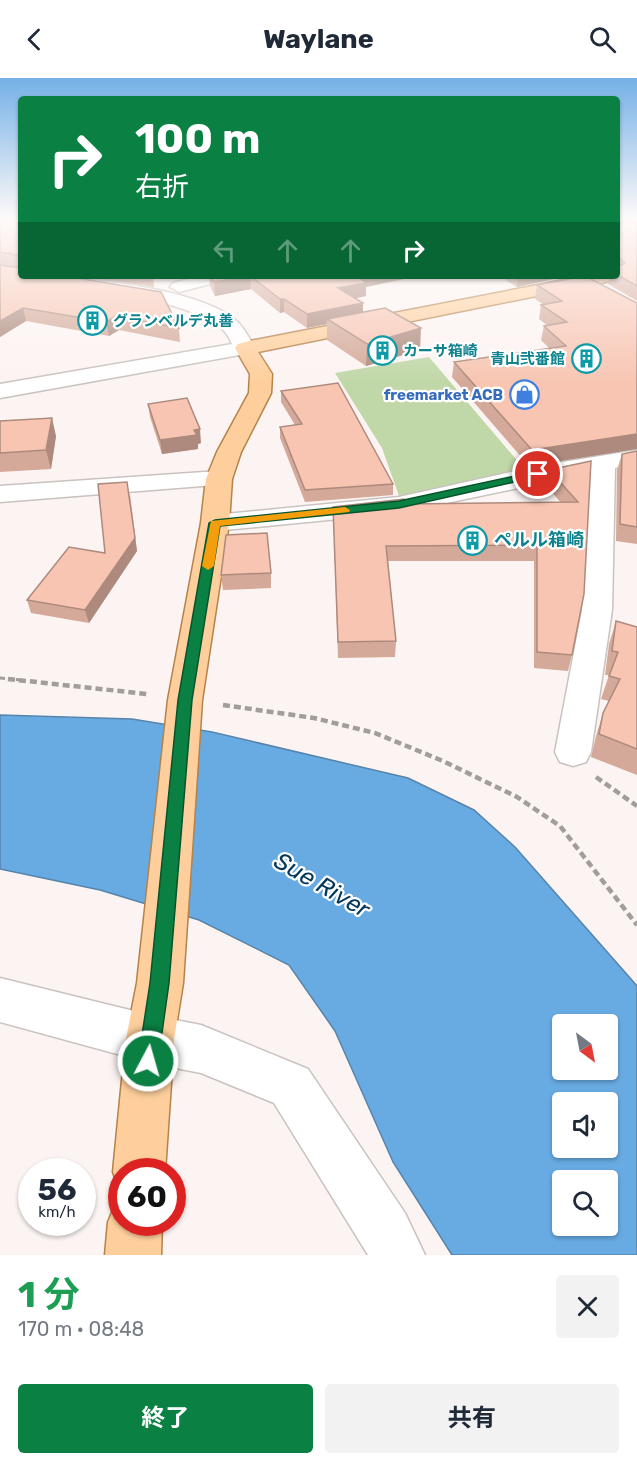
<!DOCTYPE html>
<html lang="ja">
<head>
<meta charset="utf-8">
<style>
  :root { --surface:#fff; --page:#f2f2f3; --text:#1f2937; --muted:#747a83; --accent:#0b8043 }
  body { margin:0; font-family:Rubik,"Noto Sans JP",sans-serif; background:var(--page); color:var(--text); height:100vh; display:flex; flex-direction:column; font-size:22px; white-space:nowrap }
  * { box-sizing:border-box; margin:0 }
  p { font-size:20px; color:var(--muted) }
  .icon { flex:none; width:33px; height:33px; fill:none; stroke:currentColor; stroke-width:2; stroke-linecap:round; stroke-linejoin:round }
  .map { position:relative; height:1177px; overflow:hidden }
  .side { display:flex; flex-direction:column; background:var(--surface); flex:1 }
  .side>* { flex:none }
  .guide { position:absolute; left:18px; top:18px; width:602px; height:183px; border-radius:6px; box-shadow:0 2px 4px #0004; background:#0b8043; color:#fff; overflow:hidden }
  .needle { width:39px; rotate:148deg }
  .fabs { position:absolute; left:552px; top:936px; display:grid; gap:12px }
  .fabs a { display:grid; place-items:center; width:66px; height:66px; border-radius:6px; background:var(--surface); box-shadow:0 2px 4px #0004; font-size:30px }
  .speed { position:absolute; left:18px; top:1080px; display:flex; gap:12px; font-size:30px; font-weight:700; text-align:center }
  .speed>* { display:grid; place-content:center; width:78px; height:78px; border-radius:50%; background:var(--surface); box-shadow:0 2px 4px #0004; line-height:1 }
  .speed small { font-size:15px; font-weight:400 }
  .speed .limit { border:9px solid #d22; background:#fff; color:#111 }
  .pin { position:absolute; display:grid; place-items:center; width:51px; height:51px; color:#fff; margin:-26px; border:3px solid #fff; border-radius:50%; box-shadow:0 2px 6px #0007 }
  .me { position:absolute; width:66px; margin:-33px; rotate:6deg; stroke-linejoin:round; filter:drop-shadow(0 0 4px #0008) }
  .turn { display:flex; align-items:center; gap:21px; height:126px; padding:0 18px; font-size:27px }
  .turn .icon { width:78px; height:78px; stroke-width:2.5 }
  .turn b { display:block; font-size:42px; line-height:51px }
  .lanes { display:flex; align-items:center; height:57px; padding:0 18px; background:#0003; justify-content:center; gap:30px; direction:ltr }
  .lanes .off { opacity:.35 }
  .round { display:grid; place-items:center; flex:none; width:63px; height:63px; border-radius:6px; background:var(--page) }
  .head { display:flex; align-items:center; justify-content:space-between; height:102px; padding:0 18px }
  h1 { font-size:36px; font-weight:700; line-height:45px; color:#1e9e55 }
  .primary-button { display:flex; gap:12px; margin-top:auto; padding:12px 18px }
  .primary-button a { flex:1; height:69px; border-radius:6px; background:var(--accent); color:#fff; font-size:24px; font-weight:700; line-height:69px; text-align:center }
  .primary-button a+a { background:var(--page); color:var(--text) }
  header { display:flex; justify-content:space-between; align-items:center; height:78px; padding:0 18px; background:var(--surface); font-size:27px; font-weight:700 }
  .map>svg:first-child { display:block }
  .green { fill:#c0d7a7 }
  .water { fill:#68aae2; stroke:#5784ab; stroke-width:1.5; fill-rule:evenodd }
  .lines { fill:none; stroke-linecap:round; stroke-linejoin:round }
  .minor-casing { stroke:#c9c2bf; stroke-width:3 }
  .tertiary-casing { stroke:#c9c2bf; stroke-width:3 }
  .primary-casing { stroke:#b5824a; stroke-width:3 }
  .path-far1 { stroke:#a29c9b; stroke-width:3; stroke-dasharray:5 3; stroke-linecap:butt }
  .path { stroke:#a29c9b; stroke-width:4.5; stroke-dasharray:7 4; stroke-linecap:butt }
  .minor { fill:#fff; fill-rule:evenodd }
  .tertiary { fill:#fff; fill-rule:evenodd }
  .primary { fill:#fecf9c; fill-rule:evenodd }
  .wall { fill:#d4a999 }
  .shaded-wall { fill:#ad8a7d }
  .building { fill:#f7c5b2; stroke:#ad8a7d; stroke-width:1.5 }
  .route { fill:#0b8043; stroke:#07532c; stroke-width:1.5 }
  .slow { fill:#f59e0b }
  .labels { text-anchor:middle; stroke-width:4.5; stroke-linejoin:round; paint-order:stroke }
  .far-culture-label { font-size:15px; font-weight:bold; fill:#0d838f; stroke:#fff; text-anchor:start }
  .far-shop-label { font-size:15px; font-weight:bold; fill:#366cbe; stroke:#fff; text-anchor:end }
  .culture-label { font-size:18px; font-weight:bold; fill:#0d838f; stroke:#fff; text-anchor:start }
  .near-water-label { font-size:24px; font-style:italic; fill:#03385c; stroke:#fff }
</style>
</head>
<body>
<header><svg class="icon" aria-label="back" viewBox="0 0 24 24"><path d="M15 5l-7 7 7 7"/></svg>Waylane<svg class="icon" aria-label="search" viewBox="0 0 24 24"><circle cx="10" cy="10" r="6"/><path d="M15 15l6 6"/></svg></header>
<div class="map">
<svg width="637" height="1177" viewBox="0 0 637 1177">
  <rect width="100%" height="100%" fill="#fcf4f2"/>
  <path class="green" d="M 429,279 L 526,393 L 399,418 L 382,370 L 335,295 Z"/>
  <path class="water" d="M 0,637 L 132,641 L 212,654 L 408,700 L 474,732 L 515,769 L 637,908 L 637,1177 L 452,1177 L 393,1084 L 335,953 L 289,887 L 199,842 L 100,812 L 0,791 ZM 562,946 L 608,946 L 608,992 L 562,992 ZM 562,1024 L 608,1024 L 608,1070 L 562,1070 ZM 562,1102 L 608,1102 L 608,1148 L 562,1148 Z"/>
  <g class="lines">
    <defs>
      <path id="minor" d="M 200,198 L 229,198 L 226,202 L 179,214 L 170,209 L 173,205 Z
        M 637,372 L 637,386 L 615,390 L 612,532 L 591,674 L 586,684 L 573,688 L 560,684 L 555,674 L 582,532 L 590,395 L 399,435 L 215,453 L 205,451 L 201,445 L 205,439 L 215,437 L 399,419 L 538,388 Z
        M 219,393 L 228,396 L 232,401 L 228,406 L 0,424 L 0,408 Z
        M 0,900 L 150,937 L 201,947 L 308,991 L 405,1135 L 425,1177 L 368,1177 L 274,1025 L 201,995 L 150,985 L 0,944 Z"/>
      <path id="tertiary" d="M 21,198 C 75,198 190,208 233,240 C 243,247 249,260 255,270 L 252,274 L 245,276 L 0,320 L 0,306 L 232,266 C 229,259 225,252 218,248 C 174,217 84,212 30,203 Z"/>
      <path id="primary" d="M 616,194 L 620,198 L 611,203 L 258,274 L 272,296 L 271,315 L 241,374 L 232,401 L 229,445 L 202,622 L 183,905 L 174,961 L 165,1094 L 122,1094 L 120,1113 L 113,1094 L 126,961 L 137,905 L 168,622 L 201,445 L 206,401 L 217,374 L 249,315 L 250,296 L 235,270 L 238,266 L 245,264 L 584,198 L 616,198 Z
        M 122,1122 L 122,1144 L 162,1144 L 161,1177 L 105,1177 L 108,1144 L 116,1125 Z"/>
    </defs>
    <use href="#minor" class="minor-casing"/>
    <use href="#tertiary" class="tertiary-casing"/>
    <use href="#primary" class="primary-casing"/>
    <path class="path-far1" d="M 0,600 L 22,602"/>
    <path class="path" d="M 8,601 L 147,616
      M 223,627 L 314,640 L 375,655 L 443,683 L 517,719 L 560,748 L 637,847
      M 596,699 L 637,728"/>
    <use href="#minor" class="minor"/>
    <use href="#tertiary" class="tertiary"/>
    <use href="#primary" class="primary"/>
  </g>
  <path class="wall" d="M 0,141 L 21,141 L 21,190 L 0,187 L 21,198 L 153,198 L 154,209 L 101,201 L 69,199 L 179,250 L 180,264 L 119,252 L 109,258 L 26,243 L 0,259 Z
    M 616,141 L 637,141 L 637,223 L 608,206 L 610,198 L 616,198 Z
    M 209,198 L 418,198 L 366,209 L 366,218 L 355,220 L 363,225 L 363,234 L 420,272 L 366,288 L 327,262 L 327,246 L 307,250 L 284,234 L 280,235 L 251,211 L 215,218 L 210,208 Z
    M 500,198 L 567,198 L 517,209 Z
    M 537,207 L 637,225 L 529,388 L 452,299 L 454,284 L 550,271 L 541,262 L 544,248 L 548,248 L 539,241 L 541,227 L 544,227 L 535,221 Z
    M 281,313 L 393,406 L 393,417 L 305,424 L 280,360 L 280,349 L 295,347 L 281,324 Z
    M 148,326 L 201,365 L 198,366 L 198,371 L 162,376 L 150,339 Z
    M 0,343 L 56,358 L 51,391 L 0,394 Z
    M 637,373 L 637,466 L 616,463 L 617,392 L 622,376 Z
    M 591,383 L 572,577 L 568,593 L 534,590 L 534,483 L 388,483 L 396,563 L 395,579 L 338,580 L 333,429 L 406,426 L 561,425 L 546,407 L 549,392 Z
    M 130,416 L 137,473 L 89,545 L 31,535 L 27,522 L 105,475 Z
    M 271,495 L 271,510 L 223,512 L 221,497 Z
    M 616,543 L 637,549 L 637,697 L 591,679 L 596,658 L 603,635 L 609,623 L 601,621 L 609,597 L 605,597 L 609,566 Z"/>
  <path class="shaded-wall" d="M 250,198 L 251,211 L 215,218 L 214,204 Z
    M 356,198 L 418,198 L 366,209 L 366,218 L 338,224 L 338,210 Z
    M 518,198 L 567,198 L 517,209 Z
    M 280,221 L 284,221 L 284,234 L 280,235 Z
    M 363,225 L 363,239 L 327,241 L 327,246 L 307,250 L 307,236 Z
    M 23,230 L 26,243 L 0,259 L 0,243 Z
    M 116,238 L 119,252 L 109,258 L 106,244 Z
    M 421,250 L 420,272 L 366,288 L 367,266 Z
    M 52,340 L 56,358 L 51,391 L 46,372 Z
    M 200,351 L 201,365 L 198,366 L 198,371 L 162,376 L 160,362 L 194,352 Z
    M 637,356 L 637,371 L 529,388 L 532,372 Z
    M 127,404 L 137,473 L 89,545 L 85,532 L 135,460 Z"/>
  <path class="building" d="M 0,141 L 21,141 L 21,183 L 18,177 L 0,174 Z
    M 616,141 L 637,141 L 637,208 L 616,196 L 616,190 L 625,185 L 619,179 L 616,183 Z
    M 0,187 L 21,190 L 21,198 L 65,198 L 161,214 L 179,250 L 116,238 L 106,244 L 23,230 L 0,243 Z
    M 210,198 L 249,198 L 214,204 Z
    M 250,198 L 357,198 L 366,205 L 338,210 L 363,225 L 307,236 L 284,221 L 280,221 Z
    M 585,198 L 637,225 L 637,356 L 532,372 L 454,284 L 566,268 L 544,248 L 567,244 L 541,227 L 562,223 L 537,207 Z
    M 385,230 L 421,250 L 367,266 L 327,241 Z
    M 338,305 L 393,406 L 305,412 L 280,349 L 302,346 L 281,313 Z
    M 187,320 L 200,351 L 194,352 L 197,357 L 160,362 L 148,326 Z
    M 52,340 L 46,372 L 0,375 L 0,343 Z
    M 637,373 L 637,449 L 620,446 L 622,376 Z
    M 591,383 L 584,516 L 572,577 L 537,574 L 537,467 L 386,468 L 396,563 L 338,564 L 333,429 L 404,421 L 406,426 L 578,424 L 549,392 Z
    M 127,404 L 135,460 L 85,532 L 27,522 L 69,469 L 105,475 L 98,406 Z
    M 267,455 L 271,495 L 221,497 L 226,457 Z
    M 616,543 L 637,549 L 637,671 L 599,656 L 603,635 L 620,601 L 609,598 L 618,574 L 612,573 Z"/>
  <linearGradient id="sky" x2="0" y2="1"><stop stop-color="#75b0e6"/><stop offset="0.46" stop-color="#fefaf9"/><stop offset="1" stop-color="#fefaf9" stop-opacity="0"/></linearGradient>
  <rect width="637" height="306" fill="url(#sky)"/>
  <path class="route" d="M 538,393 L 543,396 L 541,398 L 399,430 L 220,448 L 192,622 L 169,905 L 158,983 L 155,990 L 148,993 L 141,990 L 138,983 L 150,905 L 178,622 L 209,445 L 215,442 L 399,423 Z"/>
  <path class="slow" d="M 345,429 L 350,432 L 349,434 L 220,448 L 214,488 L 208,492 L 202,488 L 211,443 Z"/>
  <defs>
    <symbol id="building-ring" viewBox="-11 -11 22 22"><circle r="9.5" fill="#fff" stroke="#0f9aa8" stroke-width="1.5"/><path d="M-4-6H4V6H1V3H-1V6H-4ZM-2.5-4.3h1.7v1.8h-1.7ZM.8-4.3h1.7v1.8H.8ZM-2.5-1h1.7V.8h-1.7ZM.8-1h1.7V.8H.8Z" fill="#0f9aa8"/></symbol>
    <symbol id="shop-ring" viewBox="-11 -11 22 22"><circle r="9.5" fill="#fff" stroke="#3f7fe0" stroke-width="1.5"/><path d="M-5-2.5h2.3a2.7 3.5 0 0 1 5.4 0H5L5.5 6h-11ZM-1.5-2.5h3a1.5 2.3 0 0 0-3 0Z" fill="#3f7fe0"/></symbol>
  </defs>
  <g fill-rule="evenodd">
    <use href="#building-ring" x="76" y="226" width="33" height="33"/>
    <use href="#building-ring" x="366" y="256" width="33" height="33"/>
    <use href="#building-ring" x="570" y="264" width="33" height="33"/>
    <use href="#shop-ring" x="508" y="300" width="33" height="33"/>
    <use href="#building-ring" x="456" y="446" width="33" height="33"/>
  </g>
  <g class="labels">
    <g class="far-culture-label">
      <text x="113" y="248">グランベルデ丸善</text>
      <text x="403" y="278">カーサ箱崎</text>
      <text x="565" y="286" text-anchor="end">青山弐番館</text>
    </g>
    <g class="far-shop-label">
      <text x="503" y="322">freemarket ACB</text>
    </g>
    <g class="culture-label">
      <text x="494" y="468">ペルル箱崎</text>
    </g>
    <g class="near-water-label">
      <text transform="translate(322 807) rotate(30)" y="8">Sue River</text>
    </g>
  </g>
</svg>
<div class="fabs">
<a><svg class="needle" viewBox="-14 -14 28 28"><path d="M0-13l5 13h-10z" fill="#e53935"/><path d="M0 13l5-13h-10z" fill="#747a83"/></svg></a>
<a><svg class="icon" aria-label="sound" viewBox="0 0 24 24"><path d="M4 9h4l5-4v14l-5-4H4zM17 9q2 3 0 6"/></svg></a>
<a><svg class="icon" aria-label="search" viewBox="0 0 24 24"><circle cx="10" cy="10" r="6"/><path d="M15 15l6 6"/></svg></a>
</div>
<div class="speed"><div>56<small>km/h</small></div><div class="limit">60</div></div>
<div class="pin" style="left:538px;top:396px;background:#d93025"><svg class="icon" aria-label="arrive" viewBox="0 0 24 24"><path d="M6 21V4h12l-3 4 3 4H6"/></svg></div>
<svg class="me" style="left:148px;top:983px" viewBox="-20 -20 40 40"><circle r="17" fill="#0b8043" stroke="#fff" stroke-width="3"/><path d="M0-11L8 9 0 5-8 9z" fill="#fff"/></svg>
<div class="guide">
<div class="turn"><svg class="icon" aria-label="right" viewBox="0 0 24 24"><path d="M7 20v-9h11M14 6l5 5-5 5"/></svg><div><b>100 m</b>右折</div></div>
<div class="lanes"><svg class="icon off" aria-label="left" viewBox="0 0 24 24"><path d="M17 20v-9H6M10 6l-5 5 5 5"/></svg><svg class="icon off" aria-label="ahead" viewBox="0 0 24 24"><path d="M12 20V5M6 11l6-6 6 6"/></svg><svg class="icon off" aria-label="ahead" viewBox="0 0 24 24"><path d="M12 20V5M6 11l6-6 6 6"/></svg><svg class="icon" aria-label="right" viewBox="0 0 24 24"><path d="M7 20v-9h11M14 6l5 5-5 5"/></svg></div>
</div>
</div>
<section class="side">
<div class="head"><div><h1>1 分</h1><p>170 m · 08:48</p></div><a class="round"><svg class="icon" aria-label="close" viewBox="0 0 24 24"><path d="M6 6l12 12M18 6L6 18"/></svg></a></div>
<div class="primary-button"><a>終了</a><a>共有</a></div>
</section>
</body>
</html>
